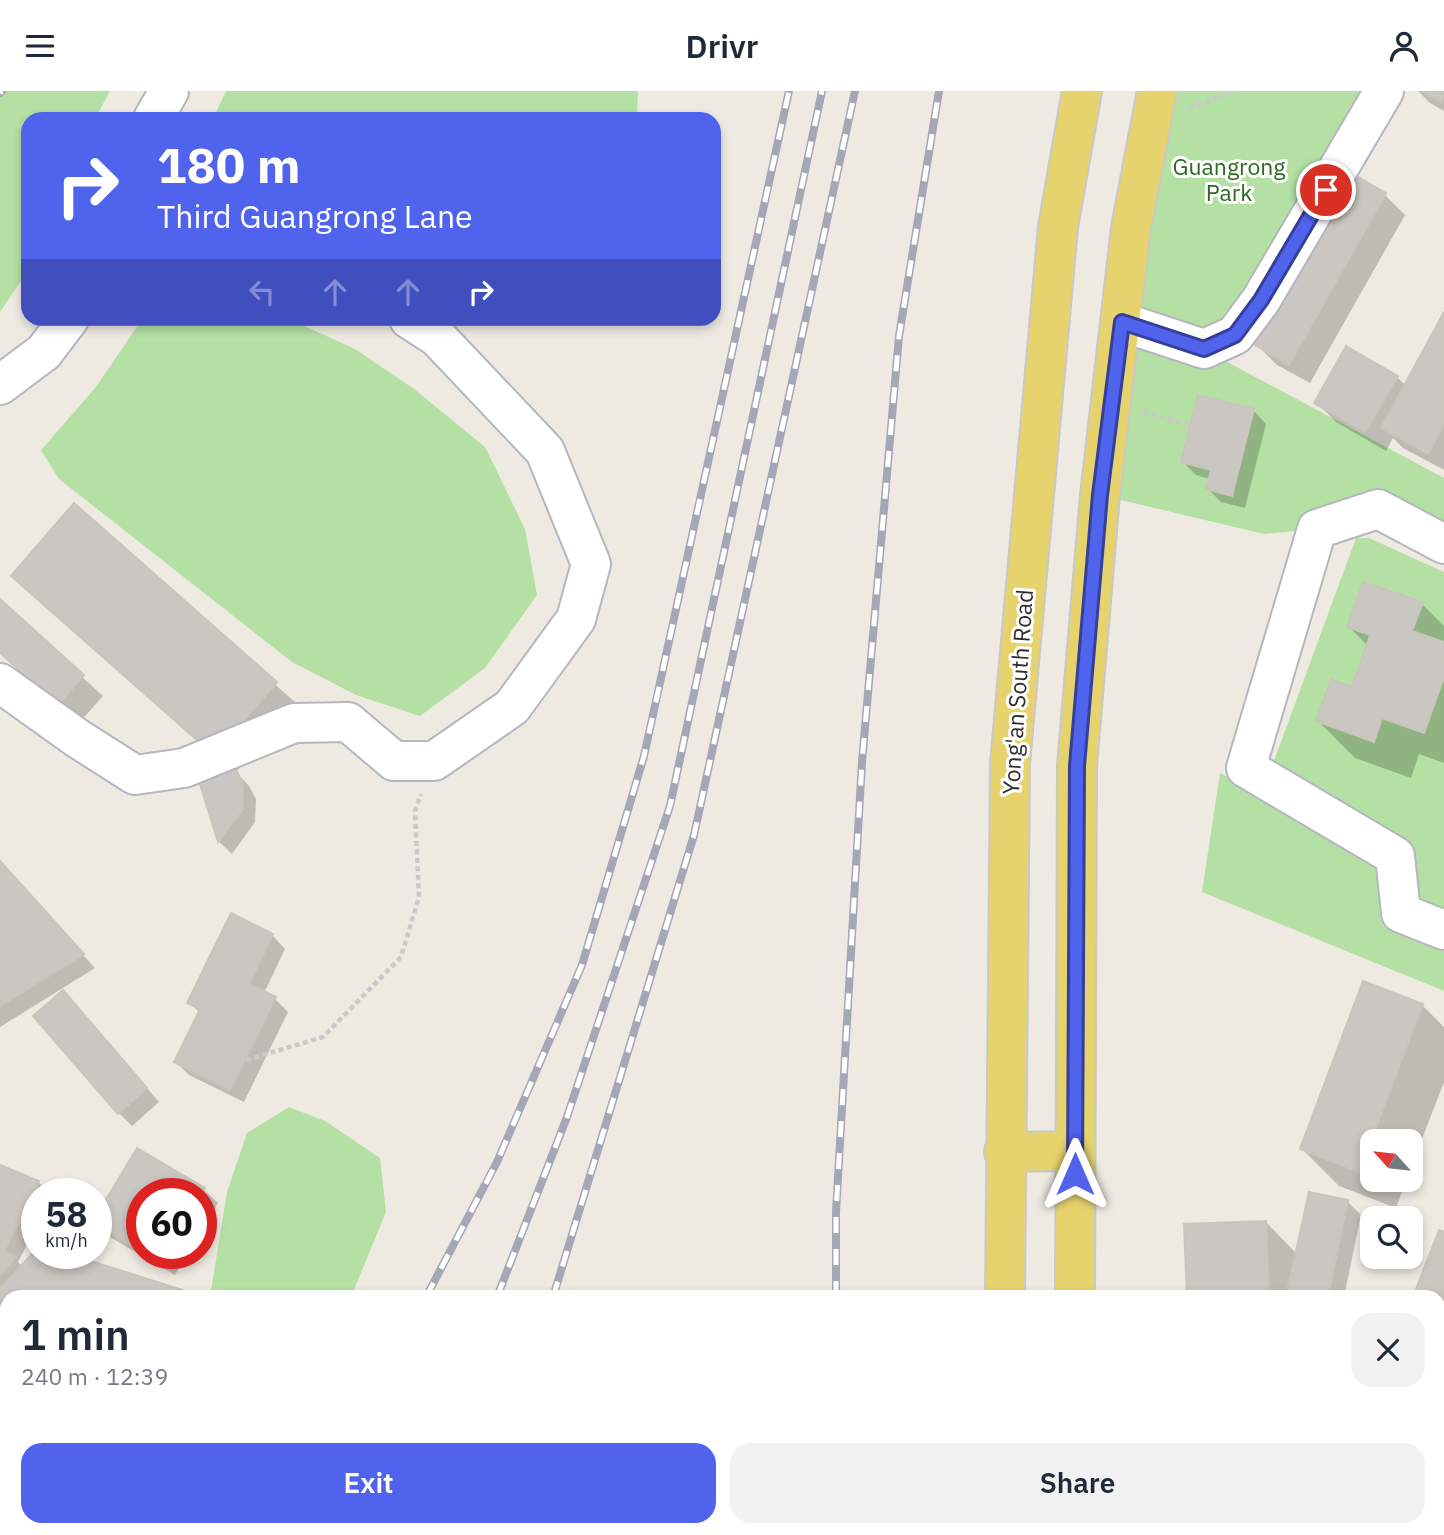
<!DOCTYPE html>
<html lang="en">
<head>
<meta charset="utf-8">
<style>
  :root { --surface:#fff; --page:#f2f2f3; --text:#1f2937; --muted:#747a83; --accent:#5063ed }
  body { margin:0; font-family:"IBM Plex Sans",sans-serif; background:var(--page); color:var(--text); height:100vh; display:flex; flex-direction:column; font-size:26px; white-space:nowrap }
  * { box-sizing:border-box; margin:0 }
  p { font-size:23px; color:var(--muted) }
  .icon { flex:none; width:38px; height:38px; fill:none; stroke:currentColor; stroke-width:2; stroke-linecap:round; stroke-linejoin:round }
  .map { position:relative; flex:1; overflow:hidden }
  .panel { position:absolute; left:0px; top:1199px; width:1446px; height:247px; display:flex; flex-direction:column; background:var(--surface); border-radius:21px 21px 0 0; box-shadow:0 4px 10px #0003 }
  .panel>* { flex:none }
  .hud { position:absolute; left:21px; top:21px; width:700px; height:214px; border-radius:21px; box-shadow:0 4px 10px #0003; background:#5063ed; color:#fff; overflow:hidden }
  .needle { width:46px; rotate:297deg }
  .controls { position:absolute; left:1360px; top:1038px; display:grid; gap:14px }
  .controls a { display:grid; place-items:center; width:63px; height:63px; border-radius:14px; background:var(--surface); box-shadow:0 4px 10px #0003; font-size:35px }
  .speed { position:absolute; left:21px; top:1087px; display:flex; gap:14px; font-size:35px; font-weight:700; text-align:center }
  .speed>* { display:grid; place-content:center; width:91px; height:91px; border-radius:50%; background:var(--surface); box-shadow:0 4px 10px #0003; line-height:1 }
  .speed small { font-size:18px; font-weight:400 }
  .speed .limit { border:10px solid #d22; background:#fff; color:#111 }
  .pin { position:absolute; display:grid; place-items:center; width:60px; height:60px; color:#fff; margin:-30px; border:4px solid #fff; border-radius:50%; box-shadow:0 2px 7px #0007 }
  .me { position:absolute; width:77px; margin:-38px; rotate:0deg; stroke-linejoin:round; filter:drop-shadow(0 0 5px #0008) }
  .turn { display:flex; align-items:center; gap:24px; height:147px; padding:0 21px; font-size:32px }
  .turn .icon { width:91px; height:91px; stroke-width:2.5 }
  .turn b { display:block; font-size:49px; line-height:60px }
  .lanes { display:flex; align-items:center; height:66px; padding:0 21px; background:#0003; justify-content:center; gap:35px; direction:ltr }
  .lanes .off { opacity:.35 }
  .round { display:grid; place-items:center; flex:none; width:74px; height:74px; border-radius:21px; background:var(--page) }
  .head { display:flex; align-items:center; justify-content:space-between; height:119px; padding:0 21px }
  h1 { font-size:42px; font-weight:600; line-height:52px }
  .button { display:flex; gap:14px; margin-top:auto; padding:14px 21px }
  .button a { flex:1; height:80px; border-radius:21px; background:var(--accent); color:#fff; font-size:28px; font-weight:600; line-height:80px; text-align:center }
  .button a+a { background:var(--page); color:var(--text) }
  header { display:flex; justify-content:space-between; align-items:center; height:91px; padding:0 21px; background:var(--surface); font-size:32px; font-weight:600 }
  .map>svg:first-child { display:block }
  .green { fill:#b4e0a3 }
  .shadow { fill:#0003 }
  .building { fill:#cac6c1; stroke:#cac5bb; stroke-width:2 }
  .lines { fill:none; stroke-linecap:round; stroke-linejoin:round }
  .minor-casing { stroke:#b5b7c0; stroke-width:42 }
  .major-casing { stroke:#c9c9c9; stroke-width:42 }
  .path { stroke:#c9c9c9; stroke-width:4.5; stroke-dasharray:5 3.5; stroke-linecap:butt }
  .minor { stroke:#fff; stroke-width:38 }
  .major { stroke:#e7d36e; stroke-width:38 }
  .rail-casing { stroke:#a5a6b6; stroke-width:8 }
  .rail { stroke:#fff; stroke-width:5; stroke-dasharray:16; stroke-linecap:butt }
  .route-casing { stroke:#34409a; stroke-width:18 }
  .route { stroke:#5063ed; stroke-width:12 }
  .labels { text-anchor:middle; stroke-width:6; stroke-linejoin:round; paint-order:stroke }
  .park-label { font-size:23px; fill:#2b6821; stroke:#fff }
  .street-label { font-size:23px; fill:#2e2e2e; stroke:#fff }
</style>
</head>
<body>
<header><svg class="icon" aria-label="menu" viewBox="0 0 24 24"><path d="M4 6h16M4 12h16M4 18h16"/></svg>Drivr<svg class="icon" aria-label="person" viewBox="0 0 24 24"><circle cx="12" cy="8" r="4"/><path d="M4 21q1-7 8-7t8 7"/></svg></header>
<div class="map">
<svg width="1444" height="1444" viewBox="0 0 1444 1444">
  <rect width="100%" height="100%" fill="#eeeae2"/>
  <path class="green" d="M 0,0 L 110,0 L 95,28 L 28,28 L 28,180 L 0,221 Z
    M 226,0 L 638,0 L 637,28 L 213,28 Z
    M 1157,0 L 1384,0 L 1205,259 L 1444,387 L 1444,453 L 1378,418 L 1317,438 L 1264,443 L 1100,404 Z
    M 142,228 L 289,228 L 355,258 L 414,298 L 485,356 L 525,438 L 537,504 L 485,577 L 420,625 L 356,604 L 292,571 L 59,388 L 41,359 L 96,296 Z
    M 1356,447 L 1369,447 L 1444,481 L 1444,900 L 1202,801 L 1220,682 L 1261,705 Z
    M 289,1016 L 325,1030 L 380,1067 L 386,1121 L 351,1206 L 210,1206 L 227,1101 L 247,1042 Z"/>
  <path class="shadow" d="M 1418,0 L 1444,0 L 1444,20 L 1430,12 Z
    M 1353,86 L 1385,104 L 1405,124 L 1310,292 L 1277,274 L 1257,254 Z
    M 1444,225 L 1444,379 L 1403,357 L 1393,347 L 1386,360 L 1336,331 L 1316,311 L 1397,286 L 1406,295 Z
    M 1253,319 L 1266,333 L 1245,417 L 1221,411 L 1208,398 L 1210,388 L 1196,384 L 1183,371 Z
    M 74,415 L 296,612 L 236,681 L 249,695 L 256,708 L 255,731 L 232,763 L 219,751 L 202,692 L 234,682 L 13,484 Z
    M 0,511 L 103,605 L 79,632 L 0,561 Z
    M 1422,513 L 1444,535 L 1444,672 L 1419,663 L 1411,687 L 1355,667 L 1318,630 L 1353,598 L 1368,555 L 1349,536 Z
    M 0,772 L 95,877 L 0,936 Z
    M 272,844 L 285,858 L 264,902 L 275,908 L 288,921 L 244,1011 L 189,984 L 176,971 L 200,922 L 189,911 Z
    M 1422,914 L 1444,936 L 1444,991 L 1410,1079 L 1410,1050 L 1372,1050 L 1372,1088 L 1407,1088 L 1396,1117 L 1339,1095 L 1302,1058 Z
    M 76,915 L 159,1011 L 132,1035 L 119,1022 Z
    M 138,1059 L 204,1099 L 218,1112 L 201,1140 L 201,1102 L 142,1102 L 142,1162 L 188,1162 L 175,1184 L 108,1145 L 96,1133 Z
    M 0,1076 L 38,1091 L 50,1102 L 37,1102 L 37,1134 L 18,1171 L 23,1176 L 37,1162 L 60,1162 L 197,1206 L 7,1206 L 7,1220 L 0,1213 Z
    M 1348,1111 L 1361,1124 L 1344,1206 L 1188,1206 L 1266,1131 L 1297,1163 Z
    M 1444,1143 L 1444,1444 L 1416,1444 L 1438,1438 L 1438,1206 Z
    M 0,1220 L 7,1226 L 7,1259 L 0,1280 Z
    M 1321,1438 L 1391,1438 L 1397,1444 L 1319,1444 Z"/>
  <path class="building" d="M 1421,0 L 1444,0 L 1444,6 L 1441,11 Z
    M 1353,83 L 1386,102 L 1289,274 L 1255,254 Z
    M 1444,221 L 1444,333 L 1428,363 L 1381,337 Z
    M 1346,255 L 1398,285 L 1365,341 L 1314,312 Z
    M 1198,304 L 1254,318 L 1232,405 L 1206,398 L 1211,379 L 1181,371 Z
    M 74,412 L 277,591 L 214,664 L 11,485 Z
    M 1363,491 L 1423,511 L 1412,540 L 1444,551 L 1444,586 L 1424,642 L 1382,627 L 1374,651 L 1316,630 L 1331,588 L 1352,596 L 1370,544 L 1347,536 Z
    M 0,508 L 84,584 L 58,614 L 0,562 Z
    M 236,679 L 243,693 L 243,718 L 218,751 L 199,690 Z
    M 0,770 L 84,863 L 0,915 Z
    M 231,822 L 273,843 L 249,893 L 276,906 L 230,999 L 174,971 L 200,918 L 187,912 Z
    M 1363,890 L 1423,913 L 1359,1081 L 1300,1058 Z
    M 63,899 L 147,997 L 118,1023 L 33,925 Z
    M 137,1057 L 205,1097 L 201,1104 L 142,1102 L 142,1161 L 96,1134 L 96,1125 Z
    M 0,1074 L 39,1090 L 4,1161 L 16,1166 L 0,1184 Z
    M 1309,1101 L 1348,1109 L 1328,1206 L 1286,1206 Z
    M 1266,1130 L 1269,1206 L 1187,1206 L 1184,1133 Z
    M 1439,1139 L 1444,1141 L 1444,1294 L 1438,1308 L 1438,1206 L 1413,1206 Z
    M 37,1157 L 37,1162 L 66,1162 L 198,1204 L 7,1206 L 7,1213 L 0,1210 L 0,1198 Z
    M 143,1162 L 167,1162 L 161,1172 Z
    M 0,1375 L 7,1380 L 7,1438 L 41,1438 L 49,1444 L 0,1444 Z
    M 1444,1395 L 1444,1443 L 1430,1438 L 1438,1438 L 1438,1410 Z
    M 1319,1438 L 1387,1438 L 1385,1444 L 1317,1444 Z"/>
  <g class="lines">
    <defs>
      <path id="minor" d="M 153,28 L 169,0
        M 1122,231 L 1204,258 L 1235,244 L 1261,209 L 1384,0
        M 0,294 L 44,261 L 69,228
        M 1444,453 L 1378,418 L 1317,438 L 1246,677 L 1395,765 L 1401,822 L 1444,839
        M 0,592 L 77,647 L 135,684 L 184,677 L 294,632 L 348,631 L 394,670 L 434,670 L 512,616 L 576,528 L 591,473 L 545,360 L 437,246 L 409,228
        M 1438,1381 L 1444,1366
        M 1415,1444 L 1417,1438"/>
      <path id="major" d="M 1004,1061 L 1075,1060
        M 1005,1206 L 1010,673 L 1058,136 L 1082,0
        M 1075,1206 L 1077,675 L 1100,404 L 1131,137 L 1157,0
        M 1015,1438 L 1016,1444
        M 1088,1438 L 1089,1444"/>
    </defs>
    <use href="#minor" class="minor-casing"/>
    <use href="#major" class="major-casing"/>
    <path class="path" d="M 1189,17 L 1234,0
      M 1143,321 L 1189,334
      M 246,969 L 323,946 L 401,866 L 419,806 L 415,720 L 421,703"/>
    <use href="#minor" class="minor"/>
    <use href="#major" class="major"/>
    <defs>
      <path id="rail" d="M 0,2 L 2,0
        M 426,1206 L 497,1071 L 582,874 L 644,665 L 789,0
        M 497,1206 L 567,1026 L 670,715 L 822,0
        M 553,1206 L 694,744 L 855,0
        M 836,1206 L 836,1121 L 862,671 L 899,245 L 939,0
        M 837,1438 L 837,1444
        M 269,1444 L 273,1438
        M 395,1444 L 397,1438
        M 453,1444 L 455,1438"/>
    </defs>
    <use href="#rail" class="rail-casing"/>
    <use href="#rail" class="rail"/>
  </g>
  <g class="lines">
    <defs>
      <path id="route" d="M 1075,1083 L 1077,675 L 1100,404 L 1122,231 L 1204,258 L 1235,244 L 1261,209 L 1326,99"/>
    </defs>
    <use href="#route" class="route-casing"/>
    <use href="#route" class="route"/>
  </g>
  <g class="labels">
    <g class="park-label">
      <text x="1229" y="84">Guangrong<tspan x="1229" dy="26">Park</tspan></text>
    </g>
    <g class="street-label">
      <text transform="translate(1018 601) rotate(-86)" y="8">Yong'an South Road</text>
    </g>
  </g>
</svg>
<div class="controls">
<a><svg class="needle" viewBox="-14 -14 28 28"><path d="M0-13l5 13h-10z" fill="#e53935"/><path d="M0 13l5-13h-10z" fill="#747a83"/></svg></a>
<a><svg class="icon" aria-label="search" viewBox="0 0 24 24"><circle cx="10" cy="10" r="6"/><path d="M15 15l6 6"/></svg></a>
</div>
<div class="speed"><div>58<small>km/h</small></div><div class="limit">60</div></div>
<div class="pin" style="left:1326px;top:99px;background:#d93025"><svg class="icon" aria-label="arrive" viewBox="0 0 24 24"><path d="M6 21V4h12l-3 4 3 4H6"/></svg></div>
<svg class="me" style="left:1075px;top:1083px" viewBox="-20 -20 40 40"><path d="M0-17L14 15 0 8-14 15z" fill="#5063ed" stroke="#fff" stroke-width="4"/></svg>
<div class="hud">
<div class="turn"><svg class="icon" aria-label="right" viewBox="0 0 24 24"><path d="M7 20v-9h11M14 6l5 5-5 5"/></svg><div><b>180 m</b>Third Guangrong Lane</div></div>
<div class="lanes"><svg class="icon off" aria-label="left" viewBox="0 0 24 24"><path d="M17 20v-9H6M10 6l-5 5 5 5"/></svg><svg class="icon off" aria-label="ahead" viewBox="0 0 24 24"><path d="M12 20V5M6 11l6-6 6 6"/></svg><svg class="icon off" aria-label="ahead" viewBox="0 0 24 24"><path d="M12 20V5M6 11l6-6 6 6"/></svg><svg class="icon" aria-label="right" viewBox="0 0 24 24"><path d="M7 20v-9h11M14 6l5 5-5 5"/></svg></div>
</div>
<section class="panel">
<div class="head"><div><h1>1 min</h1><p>240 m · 12:39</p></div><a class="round"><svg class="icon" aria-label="close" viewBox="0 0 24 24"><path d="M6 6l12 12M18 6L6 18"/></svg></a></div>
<div class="button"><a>Exit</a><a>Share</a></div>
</section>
</div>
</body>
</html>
